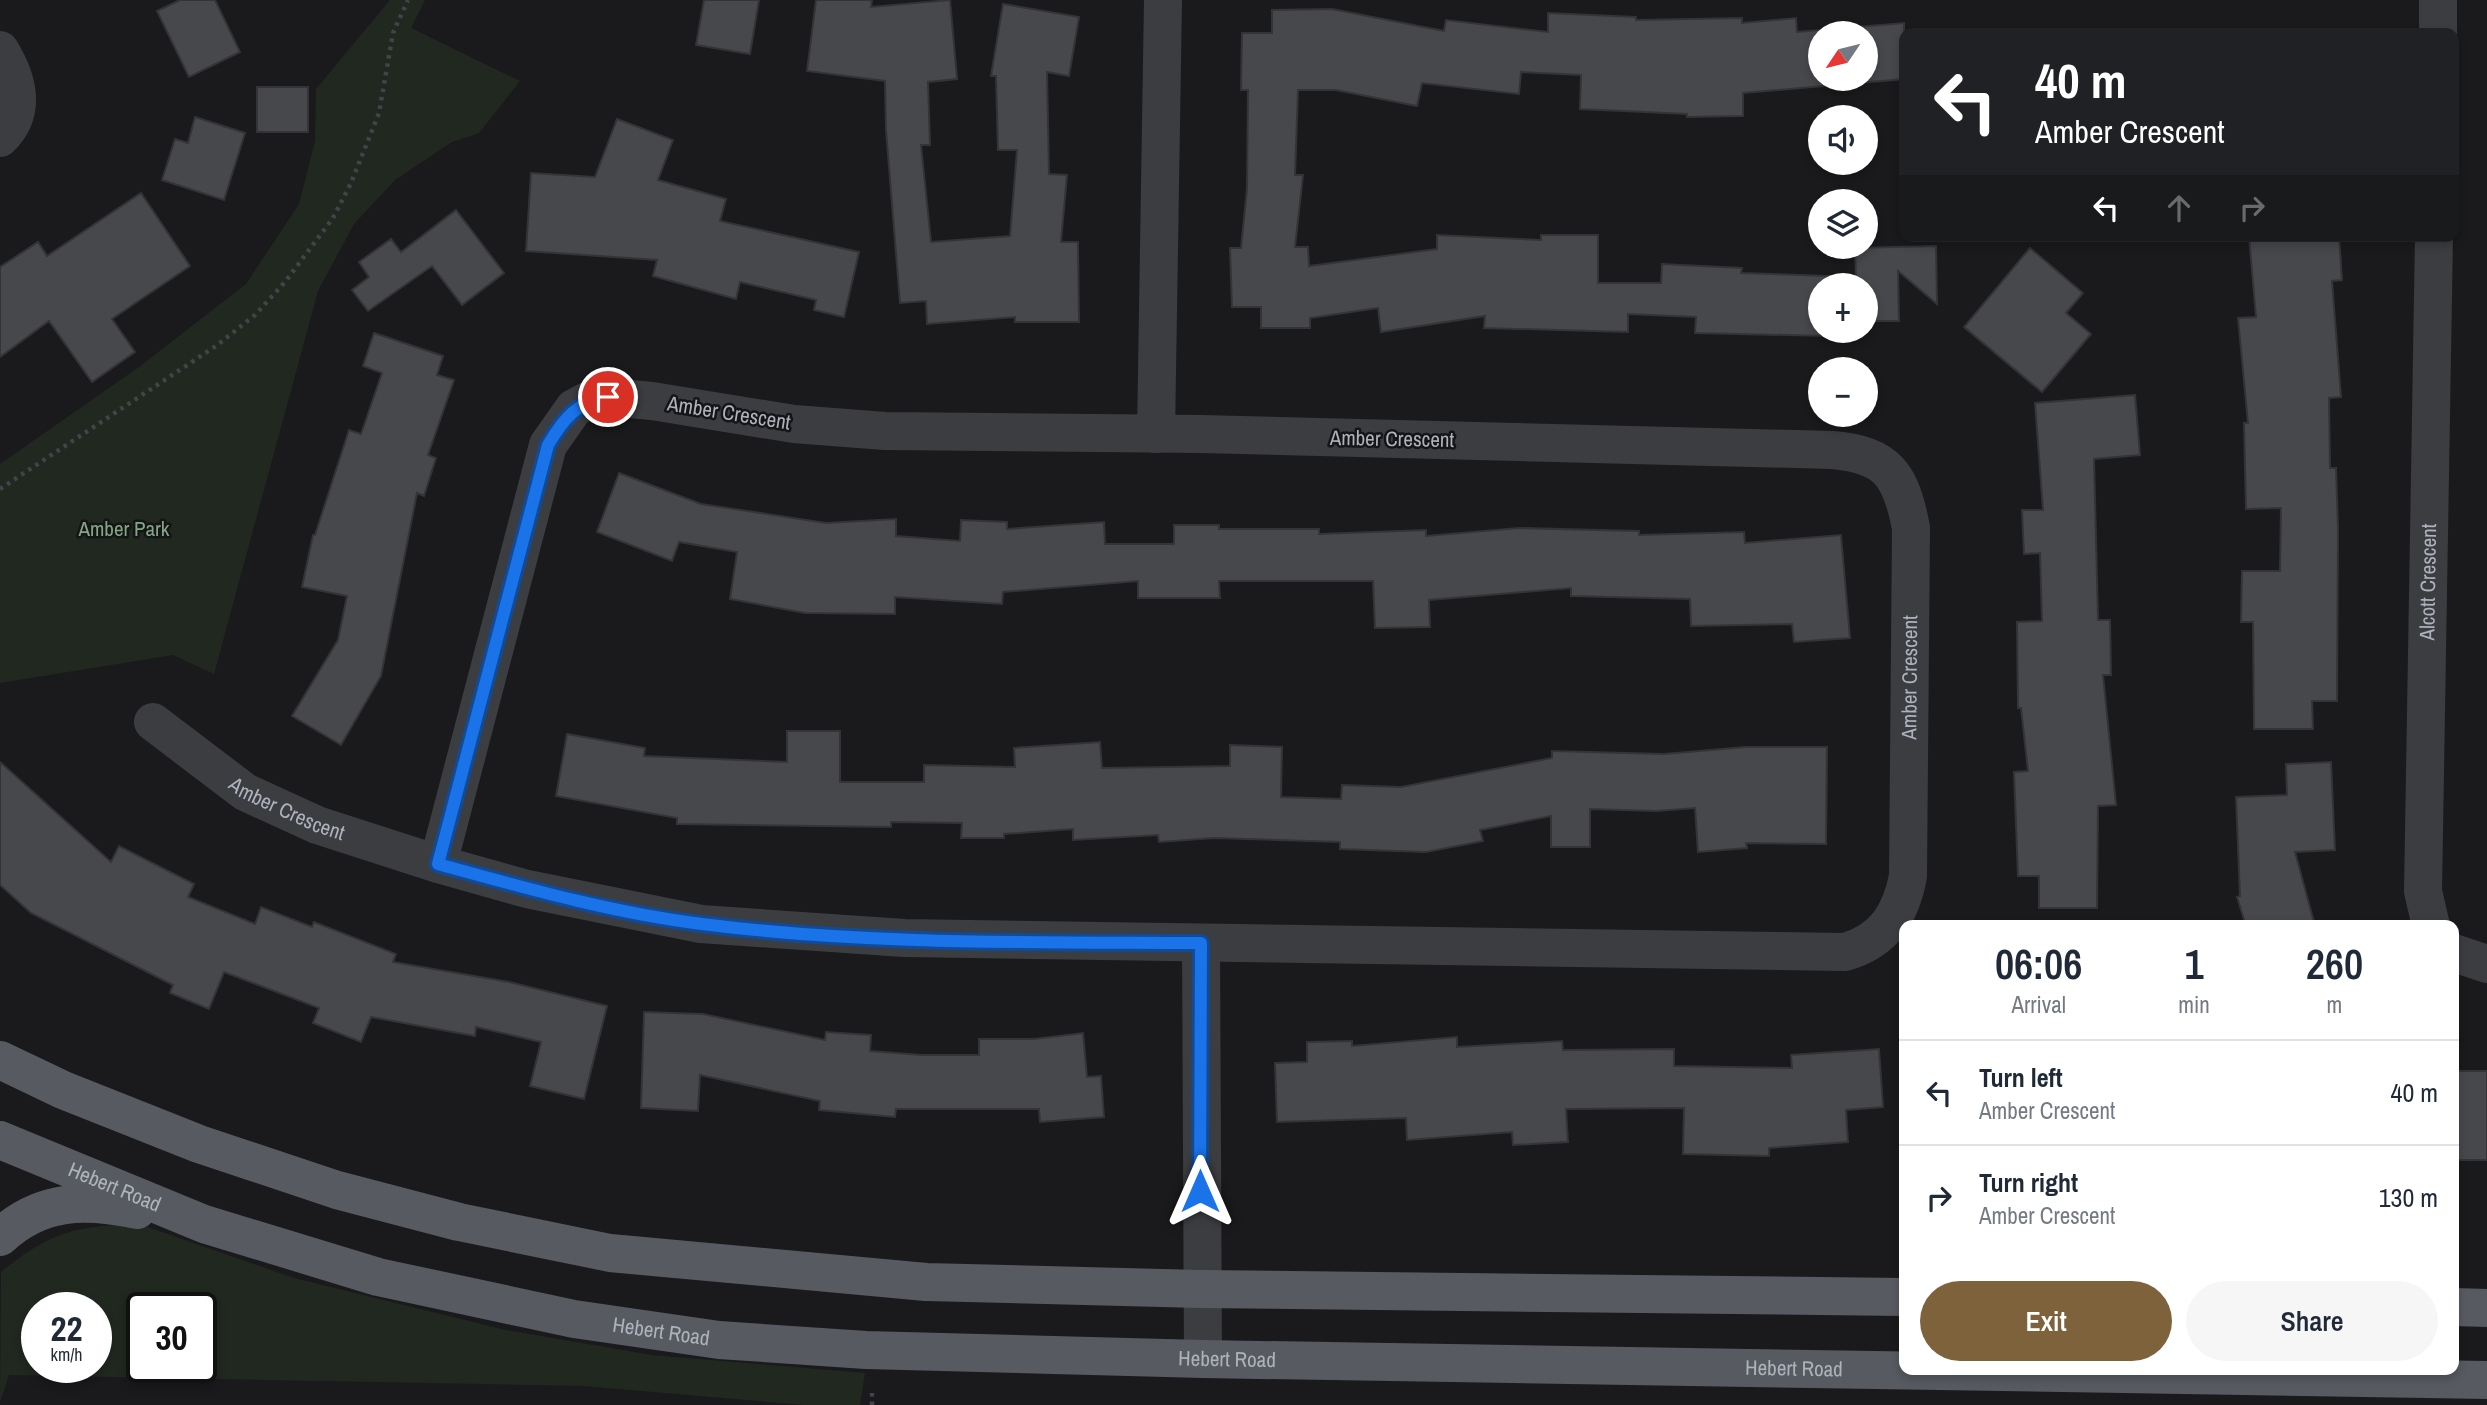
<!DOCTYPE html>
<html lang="en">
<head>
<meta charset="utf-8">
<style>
  :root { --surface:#fff; --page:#f6f6f7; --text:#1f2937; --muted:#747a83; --line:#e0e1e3; --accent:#7d623b }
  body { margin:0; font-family:"Archivo Narrow",sans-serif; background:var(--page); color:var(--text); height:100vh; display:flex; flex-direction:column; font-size:26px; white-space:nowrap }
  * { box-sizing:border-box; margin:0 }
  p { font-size:23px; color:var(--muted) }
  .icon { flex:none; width:38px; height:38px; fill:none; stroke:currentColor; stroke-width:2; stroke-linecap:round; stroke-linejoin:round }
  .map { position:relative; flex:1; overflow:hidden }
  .details { position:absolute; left:1899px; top:920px; width:560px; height:455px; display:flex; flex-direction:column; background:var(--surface); border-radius:14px; box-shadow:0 4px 10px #0003 }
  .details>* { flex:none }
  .guide { position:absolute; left:1899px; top:28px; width:560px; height:214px; border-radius:14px; box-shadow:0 4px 10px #0003; background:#202124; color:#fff; overflow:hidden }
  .needle { width:46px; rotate:235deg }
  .buttons { position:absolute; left:1808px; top:21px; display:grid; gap:14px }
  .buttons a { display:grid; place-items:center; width:70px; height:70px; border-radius:50%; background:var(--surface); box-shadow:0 4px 10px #0003; font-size:35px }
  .speed { position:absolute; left:21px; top:1292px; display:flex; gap:14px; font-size:35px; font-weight:700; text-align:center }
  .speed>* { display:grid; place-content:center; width:91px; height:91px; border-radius:50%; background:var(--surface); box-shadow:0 4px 10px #0003; line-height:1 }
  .speed small { font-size:18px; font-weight:400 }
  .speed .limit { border:4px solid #111; border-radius:10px; background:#fff; color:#111 }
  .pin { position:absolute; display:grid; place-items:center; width:60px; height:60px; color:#fff; margin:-30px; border:4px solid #fff; border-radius:50%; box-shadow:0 2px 7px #0007 }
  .me { position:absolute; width:77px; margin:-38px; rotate:0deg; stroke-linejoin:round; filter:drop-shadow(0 0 5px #0008) }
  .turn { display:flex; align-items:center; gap:24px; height:147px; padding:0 21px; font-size:32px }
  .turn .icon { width:91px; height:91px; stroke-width:2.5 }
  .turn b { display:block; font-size:49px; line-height:60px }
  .lanes { display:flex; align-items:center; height:66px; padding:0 21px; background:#0003; justify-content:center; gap:35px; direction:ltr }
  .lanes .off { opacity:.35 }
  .eta { display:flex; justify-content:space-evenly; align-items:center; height:119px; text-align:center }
  .eta b { font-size:42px; font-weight:600; line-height:49px }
  .primary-button { display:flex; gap:14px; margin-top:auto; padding:14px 21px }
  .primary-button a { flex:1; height:80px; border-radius:42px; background:var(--accent); color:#fff; font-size:28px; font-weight:600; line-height:80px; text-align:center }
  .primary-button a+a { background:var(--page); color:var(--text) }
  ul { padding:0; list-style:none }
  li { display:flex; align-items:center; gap:21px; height:105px; padding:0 21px; border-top:2px solid var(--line) }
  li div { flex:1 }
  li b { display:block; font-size:26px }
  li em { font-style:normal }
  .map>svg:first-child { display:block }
  .green { fill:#202820; fill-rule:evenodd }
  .building { fill:#47484c; stroke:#343438; stroke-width:2; fill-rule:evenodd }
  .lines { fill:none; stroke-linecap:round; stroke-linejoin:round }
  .path { stroke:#414448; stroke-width:4.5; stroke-dasharray:3.5 5; stroke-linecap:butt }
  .minor { stroke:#3b3d41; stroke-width:38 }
  .major { stroke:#575a60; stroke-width:38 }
  .route-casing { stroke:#114b97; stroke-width:18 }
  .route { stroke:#1a73e8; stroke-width:12 }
  .labels { text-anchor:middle; stroke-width:5; stroke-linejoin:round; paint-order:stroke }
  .street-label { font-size:21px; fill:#adb2bc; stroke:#151517 }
  .park-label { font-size:21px; fill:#85a684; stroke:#151517 }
</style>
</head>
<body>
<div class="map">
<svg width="2487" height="1405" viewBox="0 0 2487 1405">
  <rect width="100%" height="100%" fill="#1a1a1c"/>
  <path class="green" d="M 390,0 L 425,0 L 411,28 L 520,81 L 479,133 L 452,142 L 395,180 L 354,224 L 318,291 L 214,674 L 173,655 L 0,683 L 0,464 L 139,367 L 246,284 L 299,204 L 315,141 L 316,89 Z
    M 139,1224 L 294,1278 L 506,1330 L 652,1355 L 865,1373 L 860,1405 L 804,1405 L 583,1386 L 9,1375 L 0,1402 L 1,1272 C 52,1231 75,1226 139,1224 ZM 37,1307 L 96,1307 L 96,1367 L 37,1367 ZM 142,1307 L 201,1307 L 201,1367 L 142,1367 Z"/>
  <path class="building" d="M 180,0 L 215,0 L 240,52 L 189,77 L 157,11 Z
    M 704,0 L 759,0 L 750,54 L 696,45 Z
    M 816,0 L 872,0 L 871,7 L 950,0 L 957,79 L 928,82 L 930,145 L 921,145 L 931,242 L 1010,236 L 1017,150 L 998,150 L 996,76 L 991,76 L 1003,4 L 1079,17 L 1069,76 L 1047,72 L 1049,174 L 1067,175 L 1061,242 L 1078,242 L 1079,322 L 1015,322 L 1015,317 L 927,324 L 926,301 L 900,303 L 886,130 L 885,81 L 807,71 Z
    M 1332,9 L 1444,31 L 1446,20 L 1548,32 L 1548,13 L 1636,17 L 1636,20 L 1742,18 L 1742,23 L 1796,18 L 1797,32 L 1904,23 L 1904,79 L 1743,93 L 1743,116 L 1687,117 L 1687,114 L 1580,109 L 1581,75 L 1521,72 L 1519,94 L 1422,83 L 1417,106 L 1336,90 L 1298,90 L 1295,175 L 1303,175 L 1295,247 L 1308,247 L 1309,266 L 1437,249 L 1437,235 L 1541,240 L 1541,235 L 1598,235 L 1598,283 L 1661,283 L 1662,264 L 1742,268 L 1741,273 L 1856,277 L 1855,248 L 1936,246 L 1937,304 L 1898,271 L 1899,321 L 1866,321 L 1866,285 L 1820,285 L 1820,331 L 1829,331 L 1829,336 L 1695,333 L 1696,317 L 1628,314 L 1628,332 L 1484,328 L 1485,316 L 1381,332 L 1378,308 L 1310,318 L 1310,328 L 1261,328 L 1261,307 L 1232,307 L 1230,248 L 1241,248 L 1247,189 L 1248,90 L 1241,90 L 1242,33 L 1272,33 L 1272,10 ZM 1820,33 L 1866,33 L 1866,79 L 1820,79 Z
    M 257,87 L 308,87 L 308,132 L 257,132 Z
    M 195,117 L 245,133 L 224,200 L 162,180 L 175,139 L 188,143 Z
    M 617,119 L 673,140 L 658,180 L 726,199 L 720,221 L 859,252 L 844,317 L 814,310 L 816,300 L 740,282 L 736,299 L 653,276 L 657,260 L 526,251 L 531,173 L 595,177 Z
    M 141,193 L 190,266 L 112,319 L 135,352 L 92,382 L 49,321 L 0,357 L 0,267 L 38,242 L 47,256 Z
    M 456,210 L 504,273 L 462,305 L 432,266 L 368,311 L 352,290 L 369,277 L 359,262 L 391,239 L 401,252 Z
    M 2249,236 L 2339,236 L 2342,280 L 2332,281 L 2341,397 L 2329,398 L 2330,468 L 2336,468 L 2338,528 L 2337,701 L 2312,701 L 2313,729 L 2254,729 L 2253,622 L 2241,622 L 2242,571 L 2280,571 L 2281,508 L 2246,509 L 2244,423 L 2248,423 L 2238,318 L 2256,317 Z
    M 2030,248 L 2083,293 L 2066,313 L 2091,334 L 2042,392 L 1964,327 Z
    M 374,333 L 443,356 L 437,375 L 454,380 L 428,455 L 436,458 L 424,496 L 417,493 L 381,676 L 341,745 L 292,716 L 338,640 L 347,596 L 302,587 L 313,535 L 315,535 L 349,430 L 361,434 L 382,373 L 363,366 Z
    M 2135,395 L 2140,455 L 2094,459 L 2098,620 L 2110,620 L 2111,675 L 2103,675 L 2116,805 L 2098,806 L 2097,908 L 2039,908 L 2039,876 L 2018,876 L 2014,772 L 2028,771 L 2021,708 L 2018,708 L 2017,622 L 2042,621 L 2040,553 L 2024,554 L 2022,510 L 2043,510 L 2035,403 Z
    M 619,473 L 701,504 L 826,523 L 896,519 L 896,536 L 960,541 L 961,520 L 1007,522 L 1007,529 L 1104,522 L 1105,544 L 1174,544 L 1174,525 L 1219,525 L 1219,529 L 1319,529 L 1319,534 L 1426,530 L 1426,536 L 1519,528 L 1639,531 L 1639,535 L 1744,532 L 1745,543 L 1841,535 L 1850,638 L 1794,642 L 1792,624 L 1691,626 L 1690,599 L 1571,596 L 1571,588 L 1429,600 L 1430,627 L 1375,628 L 1373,581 L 1219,581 L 1220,598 L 1138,598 L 1138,581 L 1003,592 L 1002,604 L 895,597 L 895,614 L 805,613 L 730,599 L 737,552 L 679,542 L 672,561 L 597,532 Z
    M 787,731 L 840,731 L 840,782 L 924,782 L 924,765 L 1015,767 L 1014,748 L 1100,742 L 1102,768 L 1230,766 L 1230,745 L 1282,747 L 1281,797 L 1341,799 L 1342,785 L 1401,787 L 1552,758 L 1552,751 L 1664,754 L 1746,747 L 1827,747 L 1826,844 L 1746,843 L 1747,848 L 1698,852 L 1695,808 L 1656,811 L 1590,809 L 1590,847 L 1551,847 L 1551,816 L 1480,830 L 1483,841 L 1426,852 L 1340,849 L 1340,842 L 1214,838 L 1159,842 L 1158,835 L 1073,840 L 1073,829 L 1004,834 L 1004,838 L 961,838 L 962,823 L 891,822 L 891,827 L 677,824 L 677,818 L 556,796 L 567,734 L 645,748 L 644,756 L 787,762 Z
    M 0,762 L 111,862 L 119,846 L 194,884 L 188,897 L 255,924 L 261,907 L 312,927 L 314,922 L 396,954 L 393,962 L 509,982 L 607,1006 L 584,1099 L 530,1086 L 541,1042 L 476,1027 L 475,1036 L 371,1017 L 361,1042 L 313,1023 L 319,1008 L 224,972 L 209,1009 L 170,993 L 173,985 L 31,913 L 0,885 Z
    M 2331,762 L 2335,850 L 2295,852 L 2315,926 L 2246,926 L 2237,897 L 2240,896 L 2236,797 L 2287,795 L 2286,764 Z
    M 644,1012 L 703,1014 L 825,1040 L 826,1032 L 871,1035 L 870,1051 L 922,1055 L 979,1055 L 979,1039 L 1034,1039 L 1083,1033 L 1087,1077 L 1101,1076 L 1104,1117 L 1040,1122 L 1039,1109 L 896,1109 L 895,1117 L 819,1110 L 820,1101 L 700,1075 L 698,1111 L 641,1108 Z
    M 1457,1037 L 1457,1047 L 1562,1041 L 1563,1050 L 1674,1049 L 1674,1066 L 1792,1068 L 1791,1055 L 1879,1049 L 1883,1107 L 1846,1110 L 1848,1142 L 1769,1148 L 1769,1156 L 1683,1154 L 1684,1108 L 1566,1109 L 1568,1142 L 1513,1145 L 1512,1132 L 1407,1140 L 1406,1118 L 1277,1122 L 1275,1063 L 1307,1062 L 1307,1042 L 1352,1041 L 1352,1046 Z
    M 2454,1071 L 2487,1071 L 2487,1160 L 2454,1160 Z"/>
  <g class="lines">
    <path class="path" d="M 0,489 L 216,346 L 255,315 L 285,282 L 333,218 L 351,183 L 379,113 L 393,33 L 408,0
      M 872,1405 L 872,1393 L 876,1393"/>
    <g class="minor">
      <path d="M 2438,33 L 2438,0"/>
      <path d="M 0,50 C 18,79 27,112 0,138"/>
      <path d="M 1156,434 L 1163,0"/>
      <path id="s1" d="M 153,722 L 245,792 L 317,825 L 438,864 L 527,889 L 701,924 L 904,938 L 1845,952 C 1884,941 1901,914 1908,876 L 1911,528 C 1901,475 1888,455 1833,450 L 1201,434 L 885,431 L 794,424 L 652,401 L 608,397 L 589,400 L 574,408 L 548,445 L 438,864"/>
      <path id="s2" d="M 2431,926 L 2423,891 L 2434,236"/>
      <path d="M 1201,943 L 1203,1359"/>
      <path d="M 2454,953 L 2487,964"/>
    </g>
    <g class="major">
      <path d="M 0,1060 L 63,1090 L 199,1144 L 337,1190 L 459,1222 L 610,1253 L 926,1282 L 1201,1289 L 1904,1297"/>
      <path id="s3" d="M 0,1140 L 204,1224 L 378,1277 L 574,1319 L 719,1340 L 866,1350 L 1203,1359 L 2487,1380"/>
      <path d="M 0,1237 C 41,1199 85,1199 137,1210"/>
      <path d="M 2454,1307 L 2487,1308"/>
    </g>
  </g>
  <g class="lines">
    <defs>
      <path id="route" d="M 608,397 C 577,402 564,418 548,445 L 438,864 C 525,888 613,913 702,924 C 866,945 1035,942 1201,943 L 1200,1191"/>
    </defs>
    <use href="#route" class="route-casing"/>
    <use href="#route" class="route"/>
  </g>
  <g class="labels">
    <g class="street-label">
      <text transform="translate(729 413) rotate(9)" y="7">Amber Crescent</text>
      <text transform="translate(1392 439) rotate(1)" y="7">Amber Crescent</text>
      <text dy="7" stroke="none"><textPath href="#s2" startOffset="345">Alcott Crescent</textPath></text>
      <text dy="7" stroke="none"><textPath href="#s1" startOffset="2040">Amber Crescent</textPath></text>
      <text dy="7" stroke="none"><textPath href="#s1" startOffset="161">Amber Crescent</textPath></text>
      <text dy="7" stroke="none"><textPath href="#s3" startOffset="124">Hebert Road</textPath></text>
      <text dy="7" stroke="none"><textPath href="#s3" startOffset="691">Hebert Road</textPath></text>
      <text dy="7" stroke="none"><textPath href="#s3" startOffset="1258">Hebert Road</textPath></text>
      <text dy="7" stroke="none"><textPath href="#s3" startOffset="1825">Hebert Road</textPath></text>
    </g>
    <g class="park-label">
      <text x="124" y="536">Amber Park</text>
    </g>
  </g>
</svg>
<div class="buttons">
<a><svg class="needle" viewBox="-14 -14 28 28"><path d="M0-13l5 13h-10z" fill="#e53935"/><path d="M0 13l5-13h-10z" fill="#747a83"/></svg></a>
<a><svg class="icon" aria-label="sound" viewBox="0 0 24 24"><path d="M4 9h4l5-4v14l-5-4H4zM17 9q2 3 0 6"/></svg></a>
<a><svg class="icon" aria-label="layers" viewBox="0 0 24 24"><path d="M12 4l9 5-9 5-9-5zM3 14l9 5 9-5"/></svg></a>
<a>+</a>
<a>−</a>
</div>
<div class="speed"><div>22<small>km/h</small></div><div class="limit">30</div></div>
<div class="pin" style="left:608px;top:397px;background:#d93025"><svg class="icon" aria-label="arrive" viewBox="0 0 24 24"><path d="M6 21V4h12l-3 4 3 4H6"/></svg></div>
<svg class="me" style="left:1200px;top:1191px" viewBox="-20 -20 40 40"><path d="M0-17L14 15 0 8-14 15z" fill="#1a73e8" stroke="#fff" stroke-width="4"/></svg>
<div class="guide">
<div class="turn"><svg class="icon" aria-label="left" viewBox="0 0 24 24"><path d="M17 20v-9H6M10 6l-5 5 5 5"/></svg><div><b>40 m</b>Amber Crescent</div></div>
<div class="lanes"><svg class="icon" aria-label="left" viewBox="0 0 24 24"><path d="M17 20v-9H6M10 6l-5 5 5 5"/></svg><svg class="icon off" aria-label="ahead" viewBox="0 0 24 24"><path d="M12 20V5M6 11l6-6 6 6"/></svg><svg class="icon off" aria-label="right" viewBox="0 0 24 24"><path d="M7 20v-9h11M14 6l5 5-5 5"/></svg></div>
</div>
<section class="details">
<div class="eta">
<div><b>06:06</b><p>Arrival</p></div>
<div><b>1</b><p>min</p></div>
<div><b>260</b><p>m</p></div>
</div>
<ul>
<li><svg class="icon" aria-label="left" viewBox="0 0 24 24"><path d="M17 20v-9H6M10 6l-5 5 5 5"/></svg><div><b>Turn left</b><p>Amber Crescent</p></div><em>40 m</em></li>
<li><svg class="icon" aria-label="right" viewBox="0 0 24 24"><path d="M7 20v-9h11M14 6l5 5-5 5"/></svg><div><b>Turn right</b><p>Amber Crescent</p></div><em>130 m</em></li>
</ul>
<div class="primary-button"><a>Exit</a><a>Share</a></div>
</section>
</div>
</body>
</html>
